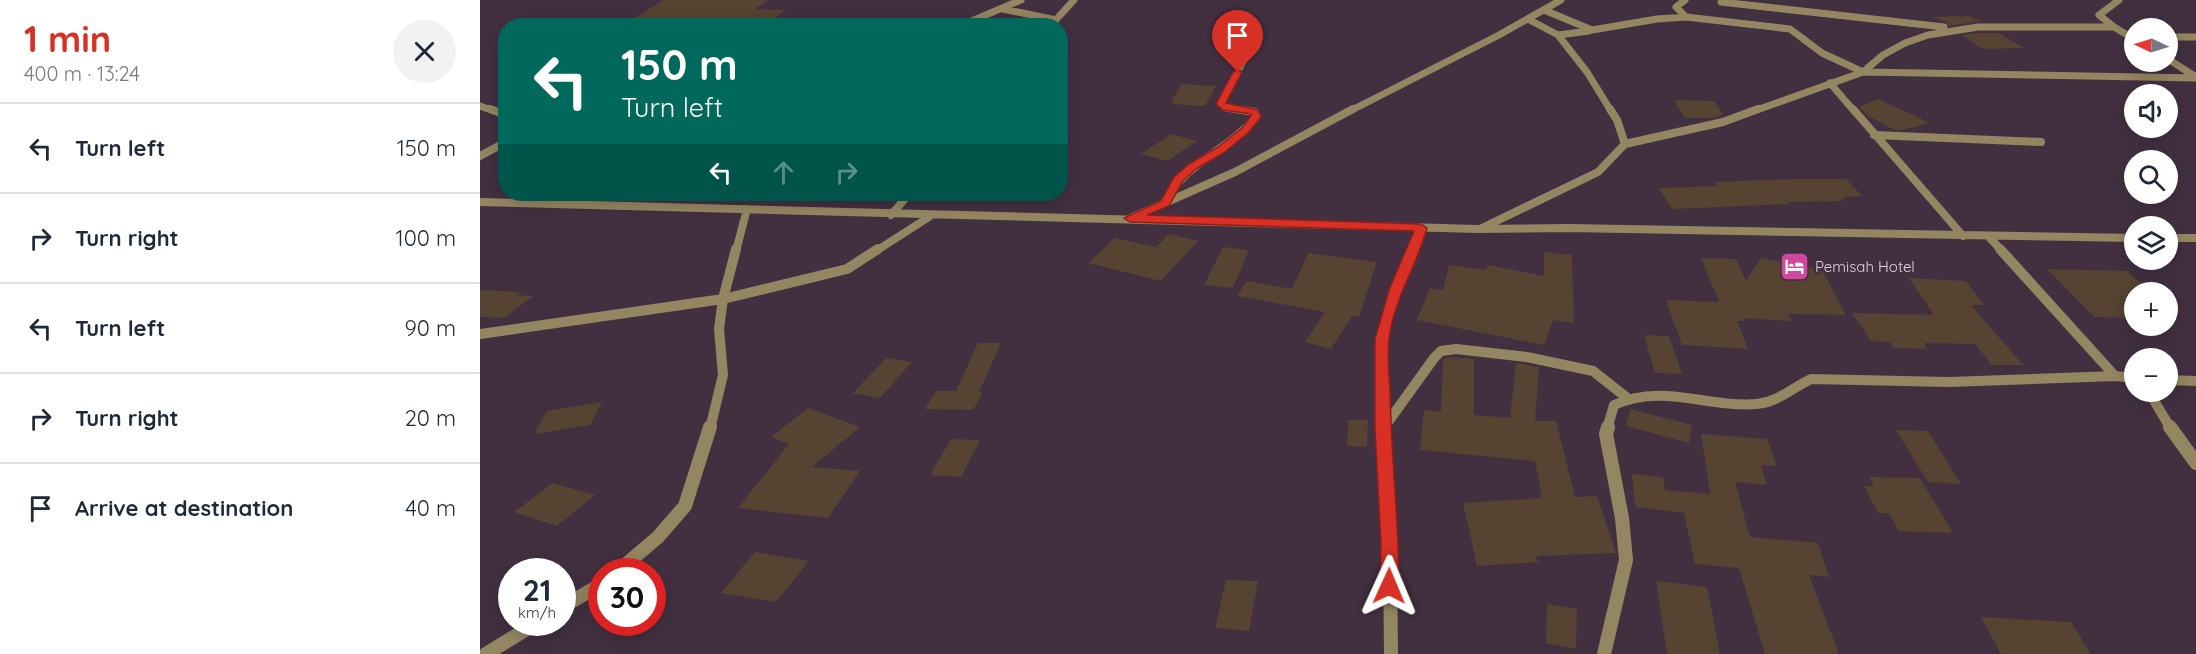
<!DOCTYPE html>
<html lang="en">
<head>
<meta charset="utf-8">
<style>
  :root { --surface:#fff; --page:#f2f2f3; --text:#1f2937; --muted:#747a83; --line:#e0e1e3; --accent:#d93025 }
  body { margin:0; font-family:Quicksand,sans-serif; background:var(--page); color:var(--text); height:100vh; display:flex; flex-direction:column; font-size:22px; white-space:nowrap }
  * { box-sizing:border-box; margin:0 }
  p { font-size:20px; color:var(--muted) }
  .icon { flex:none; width:33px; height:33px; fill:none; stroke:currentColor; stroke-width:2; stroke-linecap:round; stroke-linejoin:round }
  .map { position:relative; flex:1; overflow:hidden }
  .drawer { display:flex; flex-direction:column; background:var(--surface); width:480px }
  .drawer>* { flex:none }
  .banner { position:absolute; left:18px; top:18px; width:570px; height:183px; border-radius:24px; box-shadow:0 3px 15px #0003; background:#00695c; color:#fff; overflow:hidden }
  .needle { width:39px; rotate:274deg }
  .buttons { position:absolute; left:1644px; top:18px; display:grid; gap:12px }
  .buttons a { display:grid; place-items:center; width:54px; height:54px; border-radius:50%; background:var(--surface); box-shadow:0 3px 15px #0003; font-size:30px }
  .speed { position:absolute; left:18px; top:558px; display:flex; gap:12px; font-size:30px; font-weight:700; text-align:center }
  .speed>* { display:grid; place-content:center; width:78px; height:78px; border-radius:50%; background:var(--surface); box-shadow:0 3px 15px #0003; line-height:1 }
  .speed small { font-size:15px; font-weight:400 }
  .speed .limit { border:9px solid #d22; background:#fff; color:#111 }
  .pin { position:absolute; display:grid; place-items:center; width:51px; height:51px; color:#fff; margin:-62px -26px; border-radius:50% 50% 50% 0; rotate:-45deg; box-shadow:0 0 6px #0007 }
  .pin .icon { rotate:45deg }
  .me { position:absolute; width:66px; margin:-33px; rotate:1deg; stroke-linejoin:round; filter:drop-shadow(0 0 4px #0008) }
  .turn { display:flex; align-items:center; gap:21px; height:126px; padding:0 24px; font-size:27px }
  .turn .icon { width:78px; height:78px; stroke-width:2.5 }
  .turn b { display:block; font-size:42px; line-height:51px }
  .lanes { display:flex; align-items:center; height:57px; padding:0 24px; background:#0003; justify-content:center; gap:30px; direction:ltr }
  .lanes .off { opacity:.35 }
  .round { display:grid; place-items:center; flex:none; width:63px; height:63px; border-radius:32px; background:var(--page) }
  .summary { display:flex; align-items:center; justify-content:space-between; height:102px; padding:0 24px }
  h1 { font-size:36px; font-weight:800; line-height:45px; color:var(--accent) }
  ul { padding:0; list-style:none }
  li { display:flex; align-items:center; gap:18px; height:90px; padding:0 24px; border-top:2px solid var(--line) }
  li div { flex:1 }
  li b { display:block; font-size:22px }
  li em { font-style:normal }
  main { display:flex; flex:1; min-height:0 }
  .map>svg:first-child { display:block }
  .building { fill:#564331 }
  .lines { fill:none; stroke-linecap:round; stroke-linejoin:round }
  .minor-far3 { stroke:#958662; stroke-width:7 }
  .minor-far2 { stroke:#958662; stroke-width:8 }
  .minor-far1 { stroke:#958662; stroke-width:10 }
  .minor { stroke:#958662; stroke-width:14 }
  .route { fill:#d93025; stroke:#8d1f18; stroke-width:1.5 }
  .labels { text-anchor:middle; stroke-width:6; stroke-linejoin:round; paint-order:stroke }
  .poi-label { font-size:15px; fill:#dfd4de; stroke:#423041; text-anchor:start }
</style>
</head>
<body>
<main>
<section class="drawer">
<div class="summary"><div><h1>1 min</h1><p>400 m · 13:24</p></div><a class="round"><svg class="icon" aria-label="close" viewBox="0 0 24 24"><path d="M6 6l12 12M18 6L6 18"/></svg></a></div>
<ul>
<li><svg class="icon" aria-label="left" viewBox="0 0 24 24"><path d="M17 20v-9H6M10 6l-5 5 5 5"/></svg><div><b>Turn left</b></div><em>150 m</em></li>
<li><svg class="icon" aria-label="right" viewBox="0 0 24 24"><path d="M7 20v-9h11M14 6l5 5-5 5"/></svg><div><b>Turn right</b></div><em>100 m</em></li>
<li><svg class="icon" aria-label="left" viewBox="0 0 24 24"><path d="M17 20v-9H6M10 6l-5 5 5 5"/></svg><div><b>Turn left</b></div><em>90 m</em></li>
<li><svg class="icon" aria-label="right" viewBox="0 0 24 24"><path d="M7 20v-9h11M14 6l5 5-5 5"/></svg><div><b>Turn right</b></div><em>20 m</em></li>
<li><svg class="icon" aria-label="arrive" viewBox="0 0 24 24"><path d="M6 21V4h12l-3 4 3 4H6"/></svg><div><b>Arrive at destination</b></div><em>40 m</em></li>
</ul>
</section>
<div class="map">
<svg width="1716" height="654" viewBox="0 0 1716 654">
  <rect width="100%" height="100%" fill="#423041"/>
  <path class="building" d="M 184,0 L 289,0 L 275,9 L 306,10 L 283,26 L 141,26 Z
    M 1490,16 L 1500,21 L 1469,26 L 1467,22 L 1453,17 Z
    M 1498,33 L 1519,33 L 1544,48 L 1502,49 L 1482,35 Z
    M 702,84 L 736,86 L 725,106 L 692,104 L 694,101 L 691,101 Z
    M 1398,99 L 1450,123 L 1423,130 L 1415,130 L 1388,116 L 1379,107 Z
    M 1194,100 L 1234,101 L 1243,115 L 1230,118 L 1205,118 Z
    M 691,134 L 717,141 L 687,161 L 661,154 Z
    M 1314,179 L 1366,179 L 1382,196 L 1363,197 L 1365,199 L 1360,199 L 1363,201 L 1308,202 L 1310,204 L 1192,209 L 1179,188 L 1238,186 L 1235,182 Z
    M 689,234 L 718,241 L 681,281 L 608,263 L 635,238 L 676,247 Z
    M 743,247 L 769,250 L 753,288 L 724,285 Z
    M 1064,252 L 1092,255 L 1094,323 L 1073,320 L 1064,345 L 937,320 L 950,288 L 963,290 L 969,265 L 1006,270 L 1008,265 L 1064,276 Z
    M 828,253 L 897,262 L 879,317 L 872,316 L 851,349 L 825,342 L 845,312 L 757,296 L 767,281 L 812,289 Z
    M 1221,258 L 1256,259 L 1266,281 L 1281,258 L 1342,270 L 1366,315 L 1308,314 L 1312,321 L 1263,318 L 1265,321 L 1257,321 L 1268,349 L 1202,345 L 1186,300 L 1239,302 Z
    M 1567,269 L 1647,271 L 1671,292 L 1654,292 L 1654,318 L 1614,317 Z
    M 1429,278 L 1486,281 L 1504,305 L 1491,305 L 1543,365 L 1512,365 L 1495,344 L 1444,343 L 1448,349 L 1414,348 L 1410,342 L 1391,341 L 1372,313 L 1454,315 Z
    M 0,290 L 41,292 L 37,295 L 53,296 L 24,318 L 0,317 Z
    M 1164,335 L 1189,336 L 1202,374 L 1175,373 Z
    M 498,343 L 521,343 L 499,392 L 503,393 L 493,410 L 445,409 L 456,391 L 476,391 Z
    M 970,357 L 994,359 L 994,415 L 1030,418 L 1036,363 L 1059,367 L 1055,421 L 1076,421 L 1095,497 L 1117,496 L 1136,553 L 1056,556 L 1058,562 L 997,566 L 983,503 L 1062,498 L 1055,461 L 940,450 L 944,410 L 961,412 L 963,359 Z
    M 406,358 L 432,362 L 400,398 L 373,393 Z
    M 122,402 L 110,425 L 54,434 L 67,411 Z
    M 328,408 L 380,427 L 332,467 L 380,471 L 348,518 L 258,508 L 309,444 L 291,437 Z
    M 1150,409 L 1212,425 L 1209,443 L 1146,426 Z
    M 868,420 L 888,420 L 887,447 L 867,446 Z
    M 1416,430 L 1448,431 L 1481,484 L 1448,482 Z
    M 1221,434 L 1287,439 L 1297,466 L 1281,465 L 1287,485 L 1255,482 L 1270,537 L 1338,543 L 1349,577 L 1329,575 L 1359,654 L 1285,654 L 1259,568 L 1215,564 L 1204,513 L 1155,507 L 1152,474 L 1183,477 L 1185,490 L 1230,494 Z
    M 471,439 L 500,440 L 481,477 L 450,475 Z
    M 1389,477 L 1440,478 L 1473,533 L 1419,531 L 1409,513 L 1398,513 L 1384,486 L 1394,487 Z
    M 73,483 L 115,495 L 77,526 L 34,512 Z
    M 275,552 L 329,561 L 296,602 L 241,593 Z
    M 746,580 L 778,581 L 769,631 L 735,628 Z
    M 1176,581 L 1227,587 L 1240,654 L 1187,654 Z
    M 1067,604 L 1097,609 L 1096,649 L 1066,643 Z
    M 1501,617 L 1591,622 L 1611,654 L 1521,654 Z"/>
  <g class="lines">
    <path class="minor-far3" d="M 1205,0 L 1196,7 L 1206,17
      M 1241,2 L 1464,27
      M 523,9 L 576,20
      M 1064,10 L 1112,30 L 1177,19 L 1206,17 L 1310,29 L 1342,53 L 1383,72 L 1716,78
      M 1048,19 L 1078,35 L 1107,72 L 1131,111
      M 572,24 L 594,0
      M 480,26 L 541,0
      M 1634,27 L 1654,39
      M 1078,35 L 1109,31
      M 1688,37 L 1716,37
      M 766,56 L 741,104 L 746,108 L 767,111
      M 1688,59 L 1716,77
      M 1350,83 L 1374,111
      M 0,106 L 14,111
      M 870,111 L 1019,35 L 1081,0
      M 1274,111 L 1383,72 L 1403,55 L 1425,43 L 1448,35 L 1498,27 L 1634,27 L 1619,15 L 1639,0"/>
    <path class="minor-far2" d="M 10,109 L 26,115
      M 1130,109 L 1137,120 L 1145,144
      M 1373,109 L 1483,236
      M 1394,135 L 1561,142
      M 0,156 L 26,142
      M 0,202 L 998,229 L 1089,228 L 1654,238
      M 685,203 C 704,163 747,151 776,117 L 775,112 L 756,109
      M 411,215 L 429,194
      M 653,217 L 755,172 L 873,109
      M 1002,228 L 1118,172 L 1145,144 L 1243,122 L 1278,109
      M 1509,237 L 1522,251
      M 1688,238 L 1716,238
      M 256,251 L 267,209
      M 396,251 L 449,217
      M 931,251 L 941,228"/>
    <path class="minor-far1" d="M 1520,249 L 1635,376
      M 0,334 L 243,299 L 367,269 L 398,249
      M 1688,380 L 1716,381
      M 1669,392 L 1691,429
      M 230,429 L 243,375 L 239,329 L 243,299 L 256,249
      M 903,429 L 954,358 L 961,351 L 976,349 L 1047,357 L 1113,371 L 1146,397
      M 903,429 L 902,339 L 915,290 L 932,249
      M 1127,429 L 1134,405 C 1184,383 1226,408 1277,404 C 1298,402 1312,388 1331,379 L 1469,382 L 1635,376 L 1654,378"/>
    <path class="minor" d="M 903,427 L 910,544 L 911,654
      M 1690,427 L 1716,463
      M 137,572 L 178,537 L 205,506 L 230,427
      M 82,607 L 122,584
      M 6,654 L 58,622
      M 1124,654 L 1146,560 L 1142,518 L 1126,434 L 1128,427"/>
  </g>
  <path class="route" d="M 758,69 L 762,72 L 746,103 L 778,110 L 781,117 L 769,132 L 745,152 L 716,169 L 703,181 L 689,206 L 667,215 L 941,224 L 947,228 C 937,266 913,300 909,340 C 907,356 909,374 910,390 C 911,456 919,521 919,586 L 916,592 L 909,594 L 903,592 L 900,586 L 901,544 L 895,429 L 895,339 L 909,290 L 934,231 L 650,222 L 644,218 L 681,201 L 694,177 L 709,164 L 738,147 L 762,128 L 771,116 L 771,114 L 743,110 L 736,104 L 753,72 Z"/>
  <defs>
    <symbol id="hotel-square" viewBox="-11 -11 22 22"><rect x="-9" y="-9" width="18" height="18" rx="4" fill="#d1479c" stroke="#423041"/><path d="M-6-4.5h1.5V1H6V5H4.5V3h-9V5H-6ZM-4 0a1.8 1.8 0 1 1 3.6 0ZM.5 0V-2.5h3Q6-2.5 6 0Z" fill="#fff"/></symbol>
  </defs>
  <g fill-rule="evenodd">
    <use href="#hotel-square" x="1298" y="250" width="33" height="33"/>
  </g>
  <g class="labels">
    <g class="poi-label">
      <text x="1335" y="272">Pemisah Hotel</text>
    </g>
  </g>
</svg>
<div class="buttons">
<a><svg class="needle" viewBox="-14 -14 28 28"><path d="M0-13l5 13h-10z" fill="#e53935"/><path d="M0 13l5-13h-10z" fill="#747a83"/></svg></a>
<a><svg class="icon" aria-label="sound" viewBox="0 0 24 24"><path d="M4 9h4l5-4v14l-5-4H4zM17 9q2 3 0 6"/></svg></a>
<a><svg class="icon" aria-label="search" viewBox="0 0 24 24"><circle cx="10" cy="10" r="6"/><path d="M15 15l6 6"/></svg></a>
<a><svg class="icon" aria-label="layers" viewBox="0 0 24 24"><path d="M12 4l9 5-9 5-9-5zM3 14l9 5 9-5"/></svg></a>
<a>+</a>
<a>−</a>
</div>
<div class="speed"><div>21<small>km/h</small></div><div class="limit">30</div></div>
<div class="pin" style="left:758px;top:72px;background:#d93025"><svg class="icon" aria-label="arrive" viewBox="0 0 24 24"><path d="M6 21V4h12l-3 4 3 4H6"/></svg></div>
<svg class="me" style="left:909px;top:586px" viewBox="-20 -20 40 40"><path d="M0-17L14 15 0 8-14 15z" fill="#d93025" stroke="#fff" stroke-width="4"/></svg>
<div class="banner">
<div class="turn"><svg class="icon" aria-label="left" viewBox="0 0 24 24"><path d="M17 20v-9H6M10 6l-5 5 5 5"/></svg><div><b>150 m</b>Turn left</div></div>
<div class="lanes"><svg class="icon" aria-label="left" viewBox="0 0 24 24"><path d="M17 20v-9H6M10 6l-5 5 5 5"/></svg><svg class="icon off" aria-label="ahead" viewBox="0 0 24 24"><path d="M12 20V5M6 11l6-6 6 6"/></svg><svg class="icon off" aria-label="right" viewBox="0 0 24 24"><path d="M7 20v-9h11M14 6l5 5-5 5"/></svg></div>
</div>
</div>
</main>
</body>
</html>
